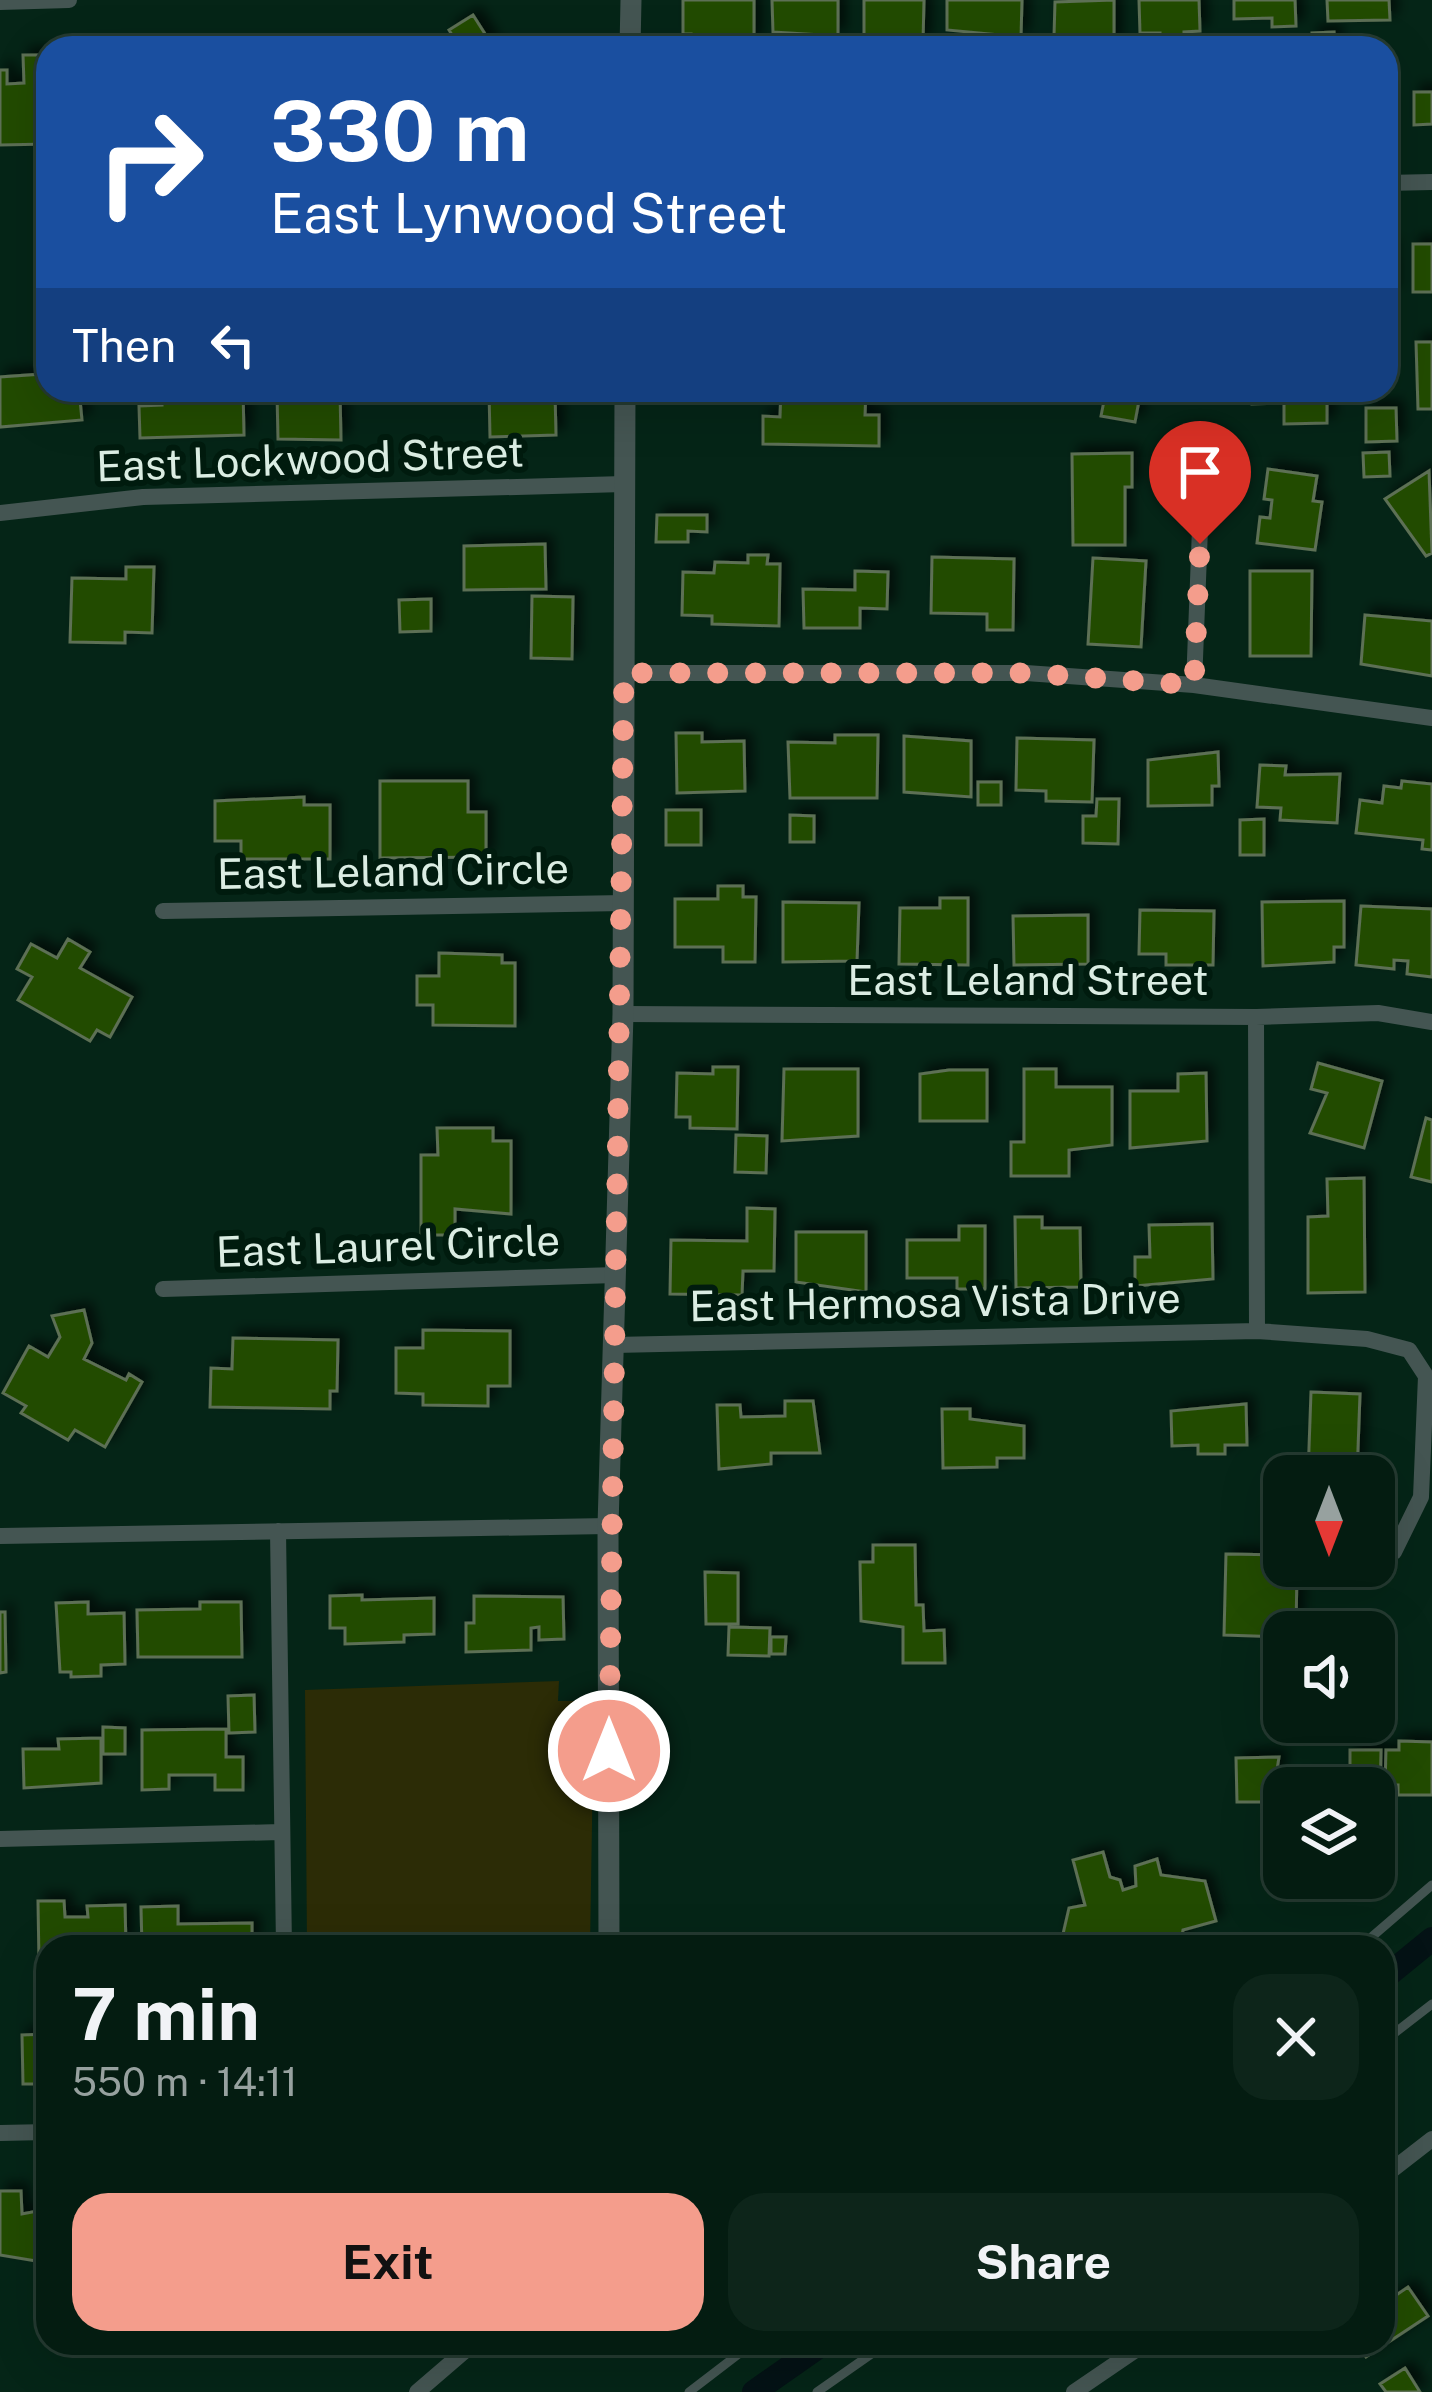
<!DOCTYPE html>
<html lang="en">
<head>
<meta charset="utf-8">
<style>
  :root { --surface:#041c11; --page:#0d251a; --text:#f1f3f6; --muted:#97a19f; --line:#253a31; --accent:#f49d8c }
  body { margin:0; font-family:"Public Sans",sans-serif; background:var(--page); color:var(--text); height:100vh; display:flex; flex-direction:column; font-size:45px; white-space:nowrap }
  * { box-sizing:border-box; margin:0 }
  p { font-size:39px; color:var(--muted) }
  .icon { flex:none; width:66px; height:66px; fill:none; stroke:currentColor; stroke-width:2; stroke-linecap:round; stroke-linejoin:round }
  .map { position:relative; flex:1; overflow:hidden }
  .side { position:absolute; left:36px; top:1935px; width:1359px; height:420px; display:flex; flex-direction:column; background:var(--surface); border-radius:36px; box-shadow:0 12px 48px #0002,0 0 0 3px var(--line) }
  .side>* { flex:none }
  .hud { position:absolute; left:36px; top:36px; width:1362px; height:366px; border-radius:36px; box-shadow:0 12px 48px #0002,0 0 0 3px var(--line); background:#1a4fa0; color:#fff; overflow:hidden }
  .needle { width:78px; rotate:180deg }
  .tools { position:absolute; left:1263px; top:1455px; display:grid; gap:24px }
  .tools a { display:grid; place-items:center; width:132px; height:132px; border-radius:24px; background:var(--surface); box-shadow:0 12px 48px #0002,0 0 0 3px var(--line); font-size:60px }
  .pin { position:absolute; display:grid; place-items:center; width:102px; height:102px; color:#fff; margin:-123px -51px; border-radius:50% 50% 50% 0; rotate:-45deg; box-shadow:0 0 12px #0007 }
  .pin .icon { rotate:45deg }
  .me { position:absolute; width:132px; margin:-66px; rotate:0deg; stroke-linejoin:round; filter:drop-shadow(0 0 9px #0008) }
  .turn { display:flex; align-items:center; gap:42px; height:252px; padding:0 36px; font-size:54px }
  .turn .icon { width:156px; height:156px; stroke-width:2.5 }
  .turn b { display:block; font-size:84px; line-height:102px }
  .then { display:flex; align-items:center; height:114px; padding:0 36px; background:#0003; gap:24px; font-size:45px }
  .round { display:grid; place-items:center; flex:none; width:126px; height:126px; border-radius:36px; background:var(--page) }
  .overview { display:flex; align-items:center; justify-content:space-between; height:204px; padding:0 36px }
  h1 { font-size:72px; font-weight:700; line-height:90px }
  .button { display:flex; gap:24px; margin-top:auto; padding:24px 36px }
  .button a { flex:1; height:138px; border-radius:36px; background:var(--accent); color:#111; font-size:48px; font-weight:700; line-height:138px; text-align:center }
  .button a+a { background:var(--page); color:var(--text) }
  .map>svg:first-child { display:block }
  .green { fill:#2c2c06 }
  .lines { fill:none; stroke-linecap:round; stroke-linejoin:round }
  .canal { stroke:#041215; stroke-width:24 }
  .building { fill:#234c02; stroke:#5d6f54; stroke-width:3; filter:url(#shadow) }
  .service { stroke:#445552; stroke-width:9 }
  .minor { stroke:#445552; stroke-width:16 }
  .tertiary { stroke:#445552; stroke-width:21 }
  .route { stroke:#f49d8c; stroke-width:21; stroke-dasharray:0 37.8 }
  .labels { text-anchor:middle; stroke-width:12; stroke-linejoin:round; paint-order:stroke }
  .street-label { font-size:42px; fill:#dbede3; stroke:#001b0e }
</style>
</head>
<body>
<div class="map">
<svg width="1432" height="2392" viewBox="0 0 1432 2392">
  <defs>
    <filter id="shadow"><feDropShadow dx="7" dy="-7" stdDeviation="6" flood-color="#0009"/></filter>
  </defs>
  <rect width="100%" height="100%" fill="#052517"/>
  <path class="green" d="M 559,1681 L 558,1701 L 594,1701 L 590,1947 L 307,1947 L 305,1690 Z"/>
  <g class="lines">
    <path class="canal" d="M 1383,1979 L 1432,1939
      M 754,2392 L 824,2343"/>
  </g>
  <path class="building" d="M 683,0 L 754,0 L 754,42 L 691,42 L 691,34 L 683,34 Z
    M 772,0 L 838,0 L 838,36 L 773,32 Z
    M 864,0 L 924,0 L 923,42 L 864,41 Z
    M 947,0 L 1022,0 L 1021,37 L 947,30 Z
    M 1114,0 L 1114,45 L 1074,44 L 1074,37 L 1054,36 L 1055,2 Z
    M 1139,0 L 1199,0 L 1200,31 L 1184,32 L 1184,41 L 1160,41 L 1160,33 L 1140,33 Z
    M 1234,0 L 1295,0 L 1296,26 L 1272,27 L 1272,18 L 1234,19 Z
    M 1327,0 L 1389,0 L 1390,20 L 1328,21 Z
    M 473,15 L 494,48 L 460,48 L 449,30 Z
    M 1334,32 L 1335,48 L 1313,48 L 1312,33 Z
    M 23,55 L 48,55 L 48,144 L 0,145 L 0,70 L 7,70 L 7,84 L 24,83 Z
    M 1414,92 L 1432,92 L 1432,124 L 1414,125 Z
    M 1413,244 L 1432,244 L 1432,292 L 1413,292 Z
    M 1386,245 L 1390,245 L 1391,293 L 1386,293 Z
    M 1416,342 L 1432,342 L 1432,409 L 1418,409 Z
    M 48,362 L 48,390 L 79,390 L 82,420 L 0,427 L 0,377 L 42,374 L 41,363 Z
    M 162,390 L 243,390 L 244,435 L 140,438 L 139,406 L 162,405 Z
    M 489,390 L 555,393 L 556,435 L 490,437 Z
    M 781,390 L 866,390 L 865,415 L 879,415 L 879,446 L 763,444 L 763,416 L 780,417 Z
    M 1086,390 L 1141,390 L 1135,422 L 1101,416 L 1104,401 L 1085,397 Z
    M 1252,390 L 1327,393 L 1327,423 L 1284,424 L 1284,403 L 1252,404 Z
    M 340,392 L 341,440 L 278,439 L 277,393 Z
    M 1366,408 L 1396,408 L 1397,441 L 1366,442 Z
    M 1389,452 L 1390,476 L 1364,477 L 1363,453 Z
    M 1132,453 L 1132,487 L 1125,487 L 1125,545 L 1073,545 L 1072,454 Z
    M 1268,469 L 1317,476 L 1313,501 L 1322,502 L 1315,550 L 1257,543 L 1260,517 L 1270,518 L 1272,500 L 1264,499 Z
    M 1429,471 L 1432,553 L 1426,556 L 1385,499 Z
    M 657,515 L 707,515 L 707,532 L 688,531 L 688,542 L 656,542 Z
    M 545,544 L 546,589 L 464,590 L 464,546 Z
    M 748,555 L 768,555 L 767,564 L 780,564 L 779,626 L 712,624 L 712,616 L 682,615 L 683,572 L 714,573 L 715,562 L 748,563 Z
    M 932,557 L 1014,559 L 1013,630 L 987,630 L 987,614 L 931,613 Z
    M 1093,558 L 1146,561 L 1141,647 L 1088,644 Z
    M 126,567 L 154,567 L 152,633 L 125,632 L 125,643 L 70,642 L 72,578 L 126,579 Z
    M 855,571 L 888,572 L 887,609 L 860,608 L 860,628 L 804,628 L 803,589 L 855,590 Z
    M 1250,571 L 1312,571 L 1311,656 L 1250,656 Z
    M 532,596 L 573,597 L 572,659 L 531,658 Z
    M 431,599 L 431,631 L 400,632 L 399,600 Z
    M 1365,615 L 1432,621 L 1432,676 L 1361,664 Z
    M 676,733 L 702,733 L 702,742 L 744,741 L 745,791 L 677,793 Z
    M 835,735 L 878,735 L 877,798 L 790,798 L 788,742 L 835,743 Z
    M 904,736 L 971,741 L 971,797 L 904,792 Z
    M 1017,738 L 1094,740 L 1092,802 L 1046,801 L 1046,791 L 1016,790 Z
    M 1218,752 L 1219,786 L 1212,786 L 1212,805 L 1148,806 L 1148,760 Z
    M 1260,765 L 1286,766 L 1285,775 L 1340,774 L 1337,823 L 1280,820 L 1281,808 L 1257,807 Z
    M 380,781 L 468,781 L 468,812 L 486,812 L 486,857 L 380,858 Z
    M 1402,781 L 1432,784 L 1432,850 L 1422,849 L 1423,840 L 1356,833 L 1360,800 L 1382,803 L 1384,786 L 1401,788 Z
    M 978,782 L 1001,782 L 1001,805 L 978,805 Z
    M 304,797 L 304,805 L 330,805 L 330,859 L 241,859 L 241,841 L 215,841 L 215,801 Z
    M 1097,799 L 1119,799 L 1118,844 L 1083,843 L 1083,816 L 1096,816 Z
    M 666,810 L 701,810 L 701,845 L 666,845 Z
    M 790,815 L 814,816 L 814,842 L 790,842 Z
    M 1264,819 L 1264,855 L 1240,855 L 1240,820 Z
    M 718,886 L 743,886 L 743,897 L 756,897 L 755,962 L 723,962 L 723,947 L 675,947 L 675,899 L 718,899 Z
    M 940,898 L 968,898 L 968,965 L 899,964 L 900,908 L 940,908 Z
    M 1344,901 L 1344,947 L 1334,947 L 1334,962 L 1263,966 L 1262,902 Z
    M 783,902 L 859,903 L 857,961 L 783,962 Z
    M 1361,906 L 1432,909 L 1432,977 L 1407,974 L 1408,961 L 1394,960 L 1394,969 L 1356,965 Z
    M 1140,910 L 1214,911 L 1213,965 L 1166,965 L 1166,954 L 1139,954 Z
    M 1088,915 L 1088,964 L 1014,965 L 1013,916 Z
    M 68,939 L 90,952 L 80,968 L 132,997 L 110,1037 L 97,1030 L 90,1041 L 18,1000 L 32,977 L 17,969 L 31,944 L 57,958 Z
    M 439,953 L 502,955 L 502,963 L 515,963 L 515,1026 L 433,1025 L 433,1005 L 417,1005 L 417,976 L 439,976 Z
    M 1318,1063 L 1382,1081 L 1364,1148 L 1310,1133 L 1327,1093 L 1311,1089 Z
    M 713,1067 L 738,1067 L 737,1129 L 690,1128 L 690,1117 L 676,1117 L 677,1073 L 713,1074 Z
    M 784,1069 L 858,1069 L 858,1136 L 782,1141 Z
    M 1024,1069 L 1056,1069 L 1056,1087 L 1112,1087 L 1112,1145 L 1069,1150 L 1069,1176 L 1011,1176 L 1011,1142 L 1024,1142 Z
    M 949,1070 L 987,1070 L 987,1121 L 920,1121 L 920,1074 Z
    M 1206,1073 L 1207,1141 L 1130,1148 L 1130,1091 L 1178,1091 L 1178,1074 Z
    M 1426,1118 L 1432,1120 L 1432,1182 L 1411,1177 Z
    M 437,1128 L 493,1128 L 493,1141 L 511,1141 L 511,1214 L 455,1209 L 455,1235 L 421,1235 L 421,1155 L 438,1155 Z
    M 736,1135 L 767,1136 L 766,1173 L 735,1172 Z
    M 1364,1178 L 1365,1292 L 1308,1293 L 1308,1217 L 1328,1216 L 1327,1179 Z
    M 747,1208 L 775,1209 L 774,1271 L 743,1271 L 742,1295 L 670,1294 L 671,1240 L 747,1241 Z
    M 1015,1217 L 1042,1217 L 1042,1228 L 1080,1228 L 1081,1287 L 1016,1288 Z
    M 1212,1224 L 1213,1279 L 1135,1286 L 1135,1257 L 1150,1257 L 1149,1225 Z
    M 959,1226 L 985,1226 L 985,1289 L 957,1289 L 957,1278 L 907,1278 L 907,1240 L 959,1240 Z
    M 796,1232 L 866,1232 L 866,1292 L 796,1282 Z
    M 84,1310 L 92,1343 L 84,1359 L 126,1380 L 129,1374 L 142,1382 L 105,1447 L 75,1430 L 68,1440 L 21,1413 L 26,1406 L 3,1393 L 29,1346 L 48,1357 L 60,1337 L 52,1316 Z
    M 423,1330 L 510,1331 L 510,1386 L 488,1386 L 488,1406 L 423,1405 L 423,1394 L 396,1393 L 396,1348 L 423,1348 Z
    M 233,1338 L 338,1340 L 337,1391 L 330,1391 L 330,1409 L 210,1407 L 211,1368 L 232,1369 Z
    M 1311,1392 L 1360,1394 L 1357,1476 L 1308,1476 Z
    M 785,1401 L 813,1401 L 820,1453 L 771,1453 L 771,1464 L 719,1469 L 717,1405 L 740,1405 L 741,1417 L 785,1416 Z
    M 1246,1404 L 1247,1445 L 1225,1445 L 1225,1454 L 1198,1454 L 1198,1445 L 1172,1446 L 1171,1411 Z
    M 942,1409 L 970,1409 L 970,1419 L 1024,1426 L 1024,1458 L 997,1458 L 997,1467 L 943,1468 Z
    M 873,1545 L 915,1545 L 916,1605 L 923,1605 L 924,1631 L 944,1630 L 945,1663 L 903,1663 L 903,1627 L 861,1621 L 860,1562 L 873,1562 Z
    M 1226,1554 L 1284,1555 L 1284,1566 L 1297,1566 L 1296,1632 L 1284,1632 L 1284,1637 L 1224,1635 Z
    M 705,1572 L 738,1573 L 738,1624 L 706,1624 Z
    M 362,1595 L 362,1600 L 434,1598 L 434,1634 L 404,1635 L 404,1642 L 345,1644 L 345,1628 L 330,1628 L 330,1596 Z
    M 474,1596 L 563,1597 L 564,1639 L 539,1640 L 539,1627 L 531,1628 L 531,1650 L 466,1652 L 466,1623 L 474,1623 Z
    M 88,1602 L 88,1614 L 124,1613 L 125,1664 L 101,1665 L 101,1676 L 71,1677 L 71,1672 L 60,1672 L 56,1603 Z
    M 200,1602 L 241,1602 L 242,1657 L 138,1657 L 137,1610 L 200,1609 Z
    M 0,1612 L 5,1612 L 6,1672 L 0,1673 Z
    M 729,1627 L 770,1628 L 769,1656 L 728,1655 Z
    M 771,1637 L 786,1637 L 785,1654 L 771,1654 Z
    M 254,1695 L 255,1732 L 229,1733 L 228,1696 Z
    M 103,1727 L 125,1728 L 125,1754 L 103,1754 Z
    M 226,1729 L 226,1757 L 243,1757 L 243,1790 L 215,1790 L 215,1775 L 169,1775 L 169,1789 L 142,1790 L 142,1730 Z
    M 101,1738 L 101,1783 L 24,1788 L 23,1749 L 59,1749 L 58,1739 Z
    M 1399,1741 L 1432,1742 L 1432,1795 L 1398,1795 L 1398,1785 L 1385,1785 L 1386,1750 L 1399,1750 Z
    M 1350,1750 L 1381,1750 L 1380,1798 L 1374,1798 L 1374,1788 L 1350,1788 Z
    M 1279,1757 L 1272,1802 L 1237,1802 L 1236,1758 Z
    M 1103,1852 L 1110,1877 L 1120,1880 L 1123,1890 L 1136,1886 L 1135,1866 L 1157,1859 L 1161,1875 L 1205,1881 L 1216,1921 L 1183,1930 L 1180,1947 L 1060,1947 L 1069,1908 L 1085,1905 L 1073,1860 Z
    M 38,1901 L 64,1901 L 65,1917 L 88,1917 L 87,1906 L 125,1905 L 126,1947 L 48,1947 L 48,1962 L 39,1962 Z
    M 178,1906 L 178,1924 L 252,1923 L 252,1947 L 142,1947 L 141,1907 Z
    M 48,2034 L 48,2084 L 23,2084 L 22,2035 Z
    M 0,2191 L 21,2191 L 22,2214 L 48,2209 L 48,2263 L 0,2255 Z
    M 1408,2287 L 1428,2316 L 1366,2357 L 1356,2343 L 1383,2343 L 1383,2304 Z
    M 1405,2368 L 1420,2392 L 1386,2392 L 1380,2384 Z"/>
  <g class="lines">
    <path class="service" d="M 1360,1947 L 1432,1885
      M 1383,2042 L 1432,2004
      M 689,2392 L 753,2343
      M 817,2392 L 887,2343"/>
    <path class="minor" d="M 0,2 L 69,0
      M 1386,183 L 1432,182
      M 0,513 L 143,497 L 624,484
      M 624,673 L 1026,673 L 1194,685 L 1432,718
      M 1194,685 L 1203,450
      M 163,911 L 624,903
      M 623,1014 L 1256,1017 L 1378,1013 L 1432,1022
      M 1256,1017 L 1257,1331
      M 163,1289 L 616,1275
      M 614,1345 L 1257,1331 L 1367,1339 L 1409,1350 L 1426,1376 L 1421,1497 L 1394,1552
      M 278,1531 L 284,1947
      M 0,1536 L 608,1526
      M 0,1839 L 280,1832
      M 0,2133 L 48,2132
      M 1383,2177 L 1432,2139
      M 417,2392 L 474,2343
      M 1074,2392 L 1146,2343"/>
    <path class="tertiary" d="M 630,48 L 631,0
      M 609,1947 L 608,1526 L 623,1014 L 625,390"/>
  </g>
  <g class="lines">
    <path class="route" d="M 609,1751 L 624,673 L 1026,673 L 1194,685 L 1200,544"/>
  </g>
  <g class="labels">
    <g class="street-label">
      <text transform="translate(310 459) rotate(-2)" y="15">East Lockwood Street</text>
      <text transform="translate(393 871) rotate(-1)" y="15">East Leland Circle</text>
      <text x="1028" y="995">East Leland Street</text>
      <text transform="translate(388 1246) rotate(-2)" y="15">East Laurel Circle</text>
      <text transform="translate(935 1302) rotate(-1)" y="15">East Hermosa Vista Drive</text>
    </g>
  </g>
</svg>
<div class="tools">
<a><svg class="needle" viewBox="-14 -14 28 28"><path d="M0-13l5 13h-10z" fill="#e53935"/><path d="M0 13l5-13h-10z" fill="#97a19f"/></svg></a>
<a><svg class="icon" aria-label="sound" viewBox="0 0 24 24"><path d="M4 9h4l5-4v14l-5-4H4zM17 9q2 3 0 6"/></svg></a>
<a><svg class="icon" aria-label="layers" viewBox="0 0 24 24"><path d="M12 4l9 5-9 5-9-5zM3 14l9 5 9-5"/></svg></a>
</div>
<div class="pin" style="left:1200px;top:544px;background:#d93025"><svg class="icon" aria-label="arrive" viewBox="0 0 24 24"><path d="M6 21V4h12l-3 4 3 4H6"/></svg></div>
<svg class="me" style="left:609px;top:1751px" viewBox="-20 -20 40 40"><circle r="17" fill="#f49d8c" stroke="#fff" stroke-width="3"/><path d="M0-11L8 9 0 5-8 9z" fill="#fff"/></svg>
<div class="hud">
<div class="turn"><svg class="icon" aria-label="right" viewBox="0 0 24 24"><path d="M7 20v-9h11M14 6l5 5-5 5"/></svg><div><b>330 m</b>East Lynwood Street</div></div>
<div class="then">Then<svg class="icon" aria-label="left" viewBox="0 0 24 24"><path d="M17 20v-9H6M10 6l-5 5 5 5"/></svg></div>
</div>
<section class="side">
<div class="overview"><div><h1>7 min</h1><p>550 m · 14:11</p></div><a class="round"><svg class="icon" aria-label="close" viewBox="0 0 24 24"><path d="M6 6l12 12M18 6L6 18"/></svg></a></div>
<div class="button"><a>Exit</a><a>Share</a></div>
</section>
</div>
</body>
</html>
